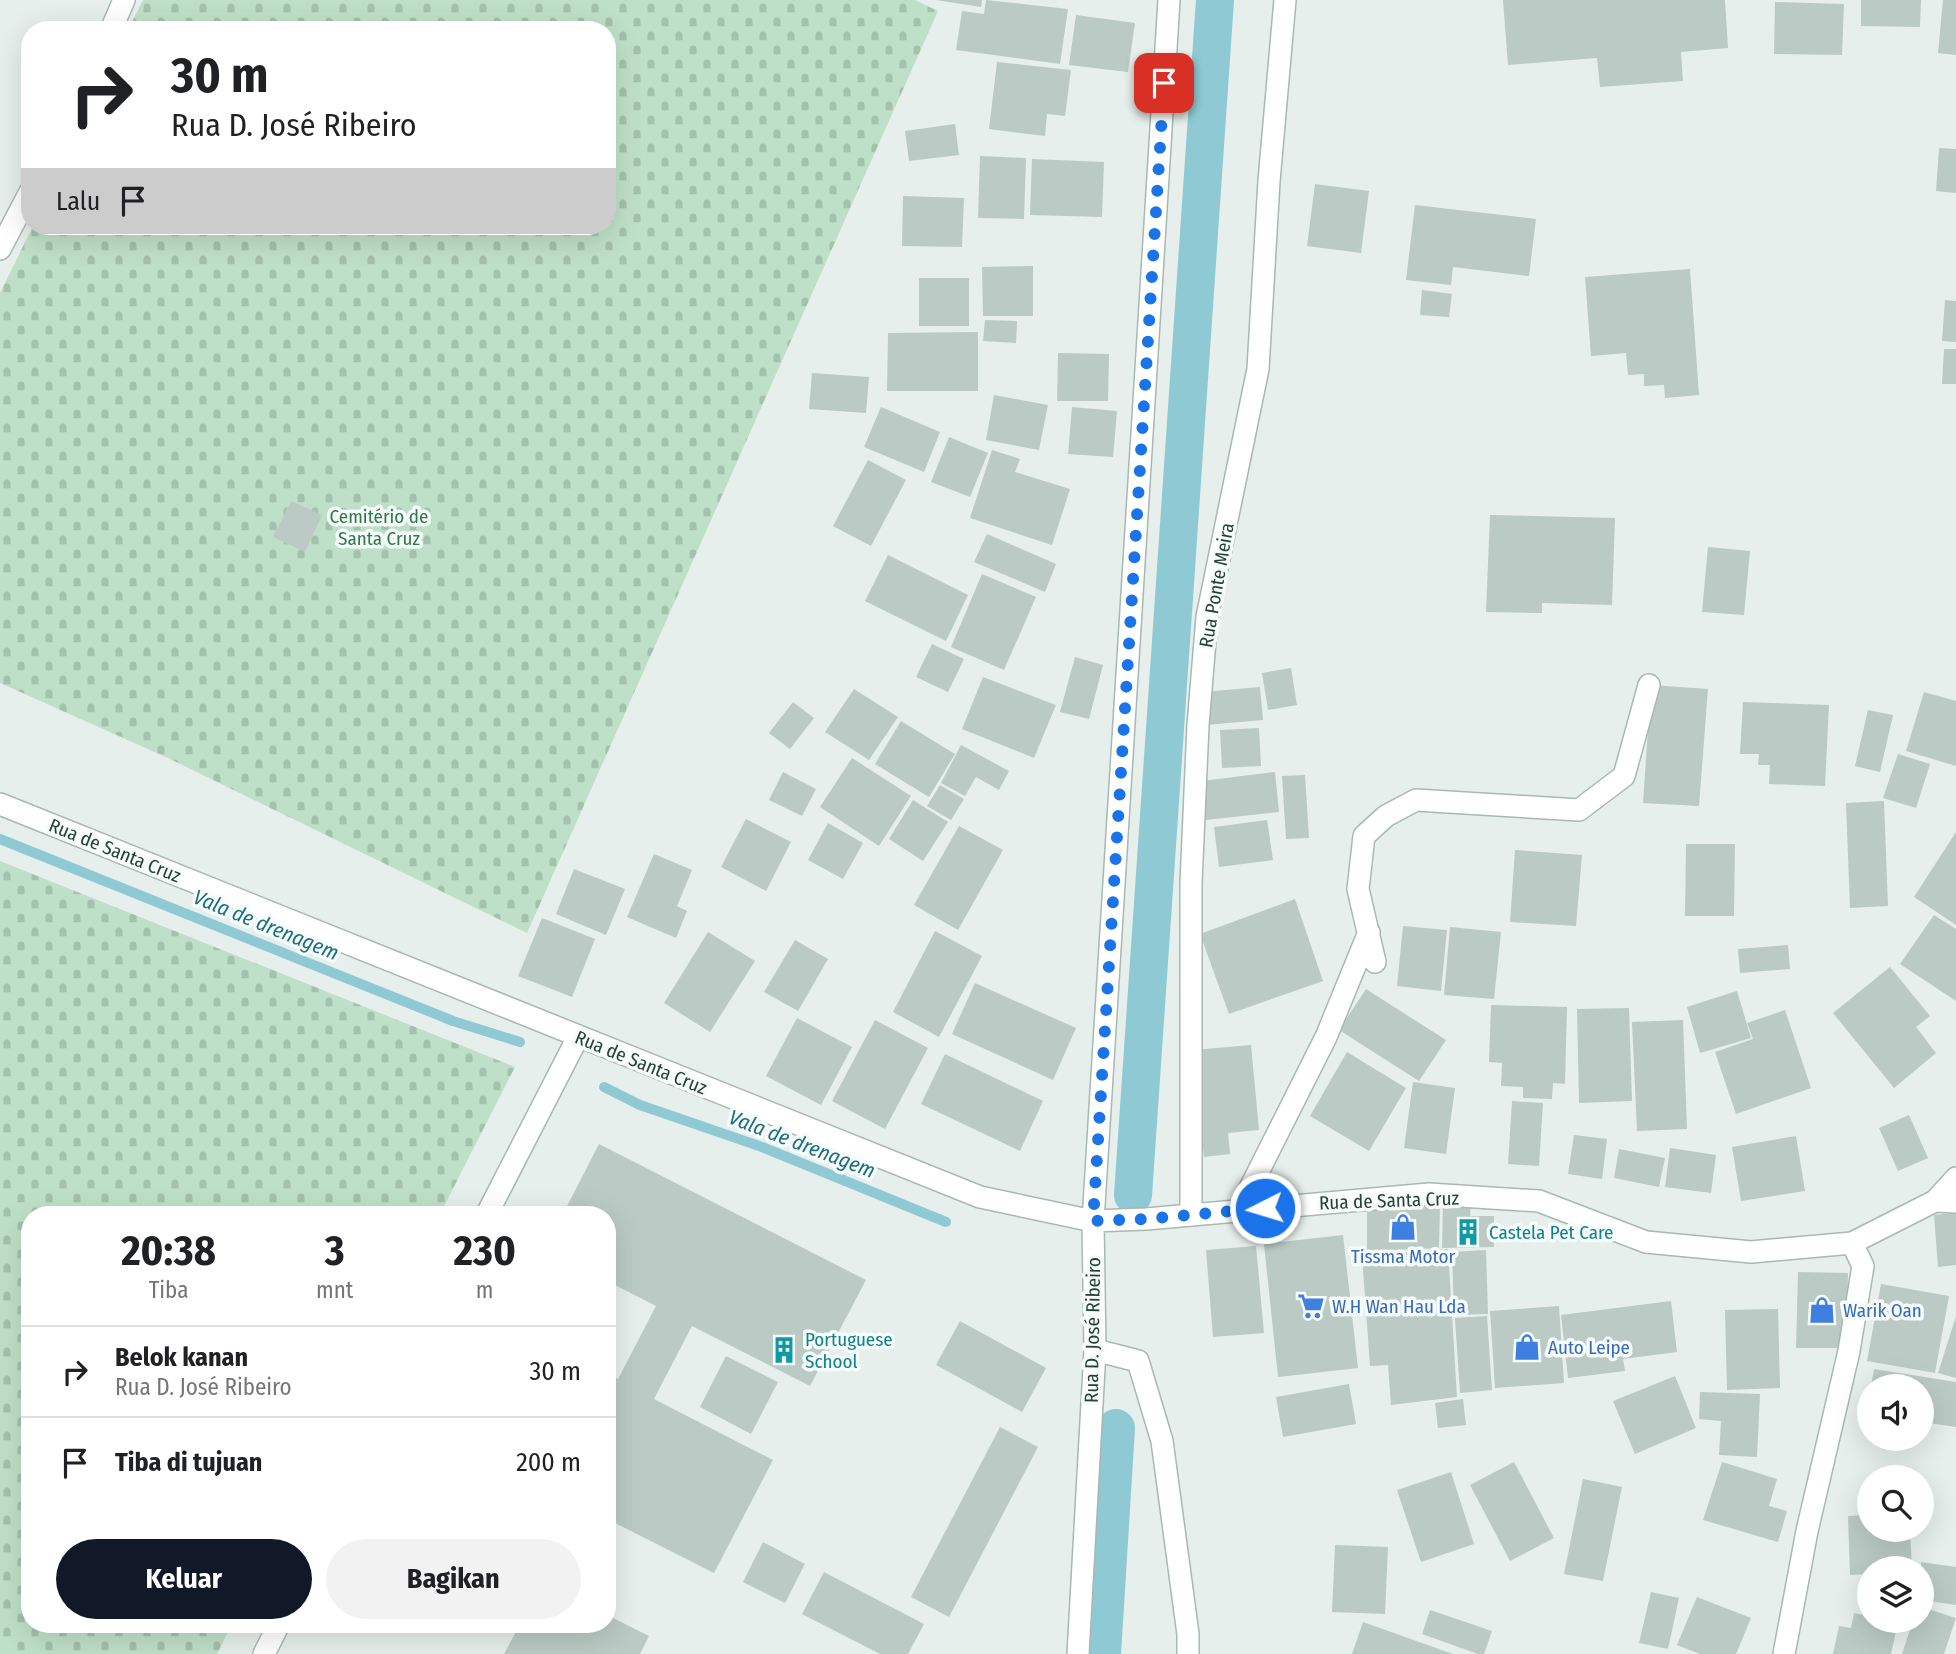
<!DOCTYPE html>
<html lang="id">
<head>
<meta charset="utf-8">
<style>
  :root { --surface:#fff; --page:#f2f2f2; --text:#202124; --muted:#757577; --line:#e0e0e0; --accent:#111827 }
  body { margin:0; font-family:"Fira Sans Condensed",sans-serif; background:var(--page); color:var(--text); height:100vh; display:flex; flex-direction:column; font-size:26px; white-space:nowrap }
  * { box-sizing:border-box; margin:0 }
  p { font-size:23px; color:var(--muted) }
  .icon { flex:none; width:38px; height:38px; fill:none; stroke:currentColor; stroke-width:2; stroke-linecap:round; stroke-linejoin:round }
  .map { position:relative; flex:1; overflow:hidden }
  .panel { position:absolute; left:21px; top:1206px; width:595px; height:427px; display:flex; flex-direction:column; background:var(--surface); border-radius:28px; box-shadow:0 7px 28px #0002 }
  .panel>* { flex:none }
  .banner { position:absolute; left:21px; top:21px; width:595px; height:214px; border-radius:28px; box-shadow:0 7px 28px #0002; background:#fff; color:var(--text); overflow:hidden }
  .buttons { position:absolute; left:1857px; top:1374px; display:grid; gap:14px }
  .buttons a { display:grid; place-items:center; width:77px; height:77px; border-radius:50%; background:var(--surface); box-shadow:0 7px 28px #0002; font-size:35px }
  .pin { position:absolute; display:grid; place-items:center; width:60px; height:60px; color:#fff; margin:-30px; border-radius:14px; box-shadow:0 4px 10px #0006 }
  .me { position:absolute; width:77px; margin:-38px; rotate:265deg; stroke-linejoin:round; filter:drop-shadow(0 0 5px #0008) }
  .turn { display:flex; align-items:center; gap:24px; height:147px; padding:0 35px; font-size:32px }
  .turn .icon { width:91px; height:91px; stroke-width:2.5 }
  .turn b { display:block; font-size:49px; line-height:60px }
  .then { display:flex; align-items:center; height:66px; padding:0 35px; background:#0003; gap:14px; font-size:26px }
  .eta { display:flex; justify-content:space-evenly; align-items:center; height:119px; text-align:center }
  .eta b { font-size:42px; font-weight:700; line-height:49px }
  .primary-button { display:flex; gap:14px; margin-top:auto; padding:14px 35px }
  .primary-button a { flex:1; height:80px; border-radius:42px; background:var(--accent); color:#fff; font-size:28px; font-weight:700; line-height:80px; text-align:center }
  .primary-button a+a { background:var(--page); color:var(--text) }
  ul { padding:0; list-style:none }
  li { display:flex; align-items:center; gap:21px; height:91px; padding:0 35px; border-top:2px solid var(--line) }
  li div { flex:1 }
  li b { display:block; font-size:26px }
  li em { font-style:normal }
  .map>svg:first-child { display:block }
  .cemetery { fill:url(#cemetery-stones) }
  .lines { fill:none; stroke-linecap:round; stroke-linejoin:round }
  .stream { stroke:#8ec9d4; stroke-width:10 }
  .canal { stroke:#8ec9d4; stroke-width:38 }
  .building { fill:#bbcac4 }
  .minor-casing { stroke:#a8b8b2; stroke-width:24 }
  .tertiary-casing { stroke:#a8b8b2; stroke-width:24 }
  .minor { stroke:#fff; stroke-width:21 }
  .tertiary { stroke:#fff; stroke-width:21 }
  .route { stroke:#1a73e8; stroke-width:12; stroke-dasharray:0 21.6 }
  .labels { text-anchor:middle; stroke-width:7; stroke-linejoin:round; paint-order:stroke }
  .park-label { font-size:19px; fill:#2d7a4b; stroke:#f7fbf9 }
  .street-label { font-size:19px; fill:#24423a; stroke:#f7fbf9 }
  .culture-label { font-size:19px; fill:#0d838f; stroke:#f7fbf9; text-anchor:start }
  .shop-label { font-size:19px; fill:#366cbe; stroke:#f7fbf9; text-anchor:start }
  .water-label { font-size:21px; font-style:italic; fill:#1c6f80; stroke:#f7fbf9 }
</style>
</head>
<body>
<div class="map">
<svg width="1956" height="1654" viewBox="0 0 1956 1654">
  <defs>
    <pattern id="cemetery-stones" width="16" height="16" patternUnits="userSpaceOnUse" patternTransform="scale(1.75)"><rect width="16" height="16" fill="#bfe0c8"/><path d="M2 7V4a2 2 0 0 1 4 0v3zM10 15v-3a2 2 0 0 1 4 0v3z" fill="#a4c1ad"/></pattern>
  </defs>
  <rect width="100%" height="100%" fill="#e6efeb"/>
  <path class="cemetery" d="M 143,0 L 915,0 L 938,11 L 527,933 L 168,758 L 0,683 L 0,293 L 33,226 L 607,226 L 607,30 L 128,30 Z
    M 0,861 L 515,1067 L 440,1214 L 30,1214 L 30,1624 L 232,1624 L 217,1654 L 0,1654 Z"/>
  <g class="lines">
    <path class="stream" d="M 0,839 L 453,1021 L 520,1042
      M 604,1087 L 640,1105 L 762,1147 L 946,1222"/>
    <path class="canal" d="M 1133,1195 L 1215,0
      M 1102,1654 L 1116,1428"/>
  </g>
  <path class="building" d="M 936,0 L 982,0 L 981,7 Z
    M 986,0 L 1068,9 L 1060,64 L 956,50 L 962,11 L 984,14 Z
    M 1503,0 L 1725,0 L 1728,48 L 1681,52 L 1683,81 L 1600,87 L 1597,58 L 1508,65 Z
    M 1861,0 L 1921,0 L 1920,27 L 1861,26 Z
    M 1943,0 L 1956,0 L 1956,55 L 1938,53 Z
    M 1775,2 L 1844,4 L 1842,55 L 1774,54 Z
    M 1076,15 L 1135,23 L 1128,72 L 1069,65 Z
    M 997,62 L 1071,70 L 1065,116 L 1047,114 L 1045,136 L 989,129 Z
    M 955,124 L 959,155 L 909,161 L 905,131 Z
    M 1939,148 L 1956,149 L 1956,193 L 1936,191 Z
    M 980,156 L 1026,158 L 1024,219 L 978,218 Z
    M 1032,159 L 1104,162 L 1102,217 L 1030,215 Z
    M 1315,184 L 1369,191 L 1361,253 L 1307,246 Z
    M 903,196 L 964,198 L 962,247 L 902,246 Z
    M 1415,205 L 1536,219 L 1529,276 L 1453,267 L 1451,285 L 1406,280 Z
    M 1033,266 L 1033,316 L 983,316 L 982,267 Z
    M 1690,269 L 1699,395 L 1665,398 L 1664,385 L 1644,386 L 1644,374 L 1628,375 L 1626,353 L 1591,356 L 1585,277 Z
    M 919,278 L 969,278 L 969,326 L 919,326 Z
    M 1422,290 L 1452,294 L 1449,317 L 1420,315 Z
    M 1945,300 L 1956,301 L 1956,342 L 1942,341 Z
    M 985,320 L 1017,321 L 1016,343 L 983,341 Z
    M 978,332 L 978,391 L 887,391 L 888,333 Z
    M 1944,349 L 1956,349 L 1956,384 L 1942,384 Z
    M 1058,353 L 1109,354 L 1108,401 L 1057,401 Z
    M 812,373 L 869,377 L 866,413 L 809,409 Z
    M 994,395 L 1048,405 L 1039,450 L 986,440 Z
    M 881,407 L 940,432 L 924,472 L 864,447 Z
    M 1072,407 L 1117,411 L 1113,457 L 1068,454 Z
    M 949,437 L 988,453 L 970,497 L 931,482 Z
    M 992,450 L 1020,459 L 1015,472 L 1070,489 L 1052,545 L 970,518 Z
    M 868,460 L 906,480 L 871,546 L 833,526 Z
    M 291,501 L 322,515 L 305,552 L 273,537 Z
    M 1490,515 L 1615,518 L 1612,605 L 1542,603 L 1542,613 L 1486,612 Z
    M 987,534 L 1056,564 L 1045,592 L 974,562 Z
    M 1708,547 L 1750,551 L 1744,615 L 1702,612 Z
    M 888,555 L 968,595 L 946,641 L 865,601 Z
    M 982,574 L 1036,597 L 1004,670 L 951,647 Z
    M 932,644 L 964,659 L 948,692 L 916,677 Z
    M 1075,657 L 1103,665 L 1089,719 L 1060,712 Z
    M 1291,668 L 1297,705 L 1268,710 L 1262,673 Z
    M 983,677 L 1056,705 L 1034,758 L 962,729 Z
    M 1651,685 L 1708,689 L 1699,806 L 1643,803 Z
    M 1260,687 L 1263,720 L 1206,725 L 1203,692 Z
    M 854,689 L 898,717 L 869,760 L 825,732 Z
    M 1924,692 L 1956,701 L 1956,766 L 1906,751 Z
    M 793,702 L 814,718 L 790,749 L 769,733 Z
    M 1743,702 L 1829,705 L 1825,786 L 1769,784 L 1770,765 L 1758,765 L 1759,754 L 1740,754 Z
    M 1868,710 L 1893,715 L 1880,772 L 1855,766 Z
    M 901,721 L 955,754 L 929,797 L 875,764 Z
    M 1259,728 L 1261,766 L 1222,768 L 1220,730 Z
    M 961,745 L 1009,771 L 999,790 L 976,777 L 965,796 L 941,783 Z
    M 1898,754 L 1930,764 L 1916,808 L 1883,798 Z
    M 852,758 L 911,796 L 879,846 L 820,807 Z
    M 783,772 L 816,789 L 802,816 L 769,800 Z
    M 1275,772 L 1279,812 L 1206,820 L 1202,781 Z
    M 1305,775 L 1309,838 L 1286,839 L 1282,776 Z
    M 940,785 L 964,799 L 951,820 L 927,806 Z
    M 913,800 L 948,822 L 923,861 L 889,839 Z
    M 1884,801 L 1888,906 L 1850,908 L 1846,803 Z
    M 746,819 L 791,842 L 766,891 L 721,867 Z
    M 1267,820 L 1273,860 L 1219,867 L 1214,827 Z
    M 828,823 L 863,843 L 843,879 L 808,860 Z
    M 959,826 L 1003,850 L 958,930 L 914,905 Z
    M 1956,832 L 1956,925 L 1914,897 Z
    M 1686,844 L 1735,844 L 1734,916 L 1685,916 Z
    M 1515,850 L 1582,855 L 1576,926 L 1510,922 Z
    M 654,854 L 692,870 L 677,906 L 687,911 L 676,938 L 627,917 Z
    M 574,869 L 625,889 L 606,935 L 556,914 Z
    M 1295,899 L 1323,981 L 1229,1014 L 1200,934 Z
    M 1934,915 L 1956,929 L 1956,1001 L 1900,964 Z
    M 542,918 L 595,939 L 572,997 L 518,976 Z
    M 1403,926 L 1447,930 L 1441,991 L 1397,986 Z
    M 1450,927 L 1501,932 L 1494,999 L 1444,995 Z
    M 935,931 L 982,956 L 939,1037 L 893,1012 Z
    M 708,932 L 755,961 L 710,1032 L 664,1003 Z
    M 795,940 L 828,959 L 798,1011 L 764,992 Z
    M 1788,945 L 1790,969 L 1740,973 L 1738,949 Z
    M 1890,967 L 1930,1016 L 1916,1027 L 1936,1053 L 1894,1088 L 1833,1013 Z
    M 975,983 L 1076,1028 L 1053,1080 L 952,1034 Z
    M 1366,989 L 1446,1040 L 1419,1081 L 1339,1030 Z
    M 1737,991 L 1751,1038 L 1700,1053 L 1687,1007 Z
    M 1491,1005 L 1567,1007 L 1565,1084 L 1553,1083 L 1552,1099 L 1523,1098 L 1523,1087 L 1501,1086 L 1502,1063 L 1489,1062 Z
    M 1629,1008 L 1632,1101 L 1579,1103 L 1577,1009 Z
    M 1785,1010 L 1811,1088 L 1736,1114 L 1715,1052 L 1753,1039 L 1747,1023 Z
    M 797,1018 L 852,1047 L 821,1105 L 766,1076 Z
    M 875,1020 L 928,1048 L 885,1129 L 832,1101 Z
    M 1683,1020 L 1687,1129 L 1637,1131 L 1632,1022 Z
    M 1251,1045 L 1259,1130 L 1228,1133 L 1230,1154 L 1204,1157 L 1194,1050 Z
    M 1347,1052 L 1406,1088 L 1369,1151 L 1310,1116 Z
    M 945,1054 L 1043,1101 L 1020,1151 L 921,1104 Z
    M 1413,1082 L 1455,1088 L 1446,1154 L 1404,1148 Z
    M 1512,1101 L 1543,1103 L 1539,1166 L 1508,1164 Z
    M 1909,1115 L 1928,1158 L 1898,1171 L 1879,1128 Z
    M 1574,1135 L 1607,1139 L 1602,1179 L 1568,1174 Z
    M 1796,1136 L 1805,1191 L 1741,1201 L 1732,1147 Z
    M 599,1144 L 866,1280 L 810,1386 L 692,1326 L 654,1399 L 773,1460 L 714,1573 L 607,1519 L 607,1374 L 618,1379 L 656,1306 L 607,1281 L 607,1214 L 563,1214 Z
    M 1670,1148 L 1716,1155 L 1711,1193 L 1665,1187 Z
    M 1619,1149 L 1665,1158 L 1659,1187 L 1614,1178 Z
    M 1443,1202 L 1471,1202 L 1470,1216 L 1494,1216 L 1494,1247 L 1442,1248 Z
    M 1440,1205 L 1439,1248 L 1367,1251 L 1367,1207 Z
    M 1956,1213 L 1956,1265 L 1938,1267 L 1934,1215 Z
    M 1343,1235 L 1358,1368 L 1278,1377 L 1264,1244 Z
    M 1256,1246 L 1264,1333 L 1213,1337 L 1206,1250 Z
    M 1448,1249 L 1457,1397 L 1391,1405 L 1388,1365 L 1370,1366 L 1362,1256 Z
    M 1486,1250 L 1488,1314 L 1454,1315 L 1452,1252 Z
    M 1798,1272 L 1848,1273 L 1847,1348 L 1796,1348 Z
    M 1881,1284 L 1949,1296 L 1935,1373 L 1867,1361 Z
    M 1671,1301 L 1677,1352 L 1623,1359 L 1625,1371 L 1568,1378 L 1561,1315 Z
    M 1559,1306 L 1564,1383 L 1495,1388 L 1490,1311 Z
    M 1778,1309 L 1780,1388 L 1727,1390 L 1725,1310 Z
    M 1487,1316 L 1492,1390 L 1460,1393 L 1455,1318 Z
    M 1956,1316 L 1956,1378 L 1938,1373 Z
    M 960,1321 L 1046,1368 L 1022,1412 L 936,1365 Z
    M 726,1356 L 778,1382 L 751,1434 L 700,1407 Z
    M 1874,1369 L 1956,1382 L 1956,1427 L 1922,1422 L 1922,1386 L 1871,1386 Z
    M 1675,1376 L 1696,1428 L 1635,1454 L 1613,1401 Z
    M 1349,1384 L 1356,1424 L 1283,1437 L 1276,1397 Z
    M 1700,1392 L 1760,1394 L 1757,1457 L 1719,1455 L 1721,1421 L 1699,1419 Z
    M 1463,1399 L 1466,1425 L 1438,1428 L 1435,1403 Z
    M 1000,1427 L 1038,1447 L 949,1617 L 911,1597 Z
    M 1514,1462 L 1554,1538 L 1510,1561 L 1470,1485 Z
    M 1722,1462 L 1777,1479 L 1769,1506 L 1787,1511 L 1778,1542 L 1703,1520 Z
    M 1451,1472 L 1474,1544 L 1421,1562 L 1397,1490 Z
    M 1583,1479 L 1622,1487 L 1603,1581 L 1564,1574 Z
    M 1869,1515 L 1869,1530 L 1910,1530 L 1912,1568 L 1869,1568 L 1869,1574 L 1850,1575 L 1848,1516 Z
    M 763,1542 L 805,1564 L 785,1603 L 743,1582 Z
    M 1335,1545 L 1388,1547 L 1385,1614 L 1332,1612 Z
    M 1921,1562 L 1956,1567 L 1956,1605 L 1922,1600 Z
    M 824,1572 L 924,1624 L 908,1654 L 880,1654 L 802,1614 Z
    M 1651,1592 L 1679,1598 L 1668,1649 L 1639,1643 Z
    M 1697,1597 L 1751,1618 L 1736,1654 L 1700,1654 L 1677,1645 Z
    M 1922,1607 L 1956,1618 L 1944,1654 L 1902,1654 L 1913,1620 L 1922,1620 Z
    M 1430,1610 L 1492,1631 L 1484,1654 L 1478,1654 L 1422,1634 Z
    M 1854,1613 L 1869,1616 L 1869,1620 L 1898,1622 L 1891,1654 L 1833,1654 L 1839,1626 L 1851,1628 Z
    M 607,1615 L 649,1636 L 640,1654 L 504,1654 L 520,1624 L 607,1624 Z
    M 1363,1622 L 1453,1654 L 1352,1654 Z"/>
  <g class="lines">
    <defs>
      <path id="minor" d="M 1375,962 L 1358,889 L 1364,836 L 1386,816 L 1416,800 L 1579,810 L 1624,776 L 1649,685
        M 1239,1210 L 1326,1037 L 1369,932
        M 1191,1215 L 1191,883 L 1198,725 L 1207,617 L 1258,369 L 1269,181 L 1285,0
        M 1095,1350 L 1138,1361 L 1162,1441 L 1188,1634 L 1188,1654
        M 1784,1654 L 1807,1531 L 1849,1351 L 1863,1266 L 1852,1243"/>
      <path id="tertiary" d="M 111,30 L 124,0
        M 0,249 L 30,192
        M 0,804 L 980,1197 L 1093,1221 L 1146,1219 L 1429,1194 L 1539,1201 L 1646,1242 L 1751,1252 L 1852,1243 L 1935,1201 L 1956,1202
        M 1935,1201 L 1956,1178
        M 487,1214 L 578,1037
        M 264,1654 L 279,1624
        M 1078,1654 L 1095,1350 L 1093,1221 L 1169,0"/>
    </defs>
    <use href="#minor" class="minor-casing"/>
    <use href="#tertiary" class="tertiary-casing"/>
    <use href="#minor" class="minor"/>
    <use href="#tertiary" class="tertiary"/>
  </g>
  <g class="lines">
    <path class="route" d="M 1164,83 L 1093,1221 L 1146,1219 L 1265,1208"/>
  </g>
  <defs>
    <symbol id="shop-bare" viewBox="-9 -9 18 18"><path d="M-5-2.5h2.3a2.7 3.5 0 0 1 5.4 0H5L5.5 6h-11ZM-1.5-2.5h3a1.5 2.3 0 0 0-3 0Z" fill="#3f7fe0" stroke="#f7fbf9" stroke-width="2.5" paint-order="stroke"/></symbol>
    <symbol id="building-bare" viewBox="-9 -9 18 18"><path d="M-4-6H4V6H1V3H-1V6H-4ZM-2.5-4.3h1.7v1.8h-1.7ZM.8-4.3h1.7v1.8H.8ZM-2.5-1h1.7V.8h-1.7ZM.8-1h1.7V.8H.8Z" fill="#0f9aa8" stroke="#f7fbf9" stroke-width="2.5" paint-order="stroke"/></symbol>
    <symbol id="supermarket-bare" viewBox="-9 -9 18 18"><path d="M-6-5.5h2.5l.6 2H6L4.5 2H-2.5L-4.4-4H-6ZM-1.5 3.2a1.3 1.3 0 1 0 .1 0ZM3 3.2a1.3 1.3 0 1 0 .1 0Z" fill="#3f7fe0" stroke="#f7fbf9" stroke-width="2.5" paint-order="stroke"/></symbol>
  </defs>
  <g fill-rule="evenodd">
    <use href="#shop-bare" x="1384" y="1208" width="38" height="38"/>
    <use href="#building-bare" x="1449" y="1213" width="38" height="38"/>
    <use href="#supermarket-bare" x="1292" y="1287" width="38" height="38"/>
    <use href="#shop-bare" x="1803" y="1291" width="38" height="38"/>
    <use href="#shop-bare" x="1508" y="1328" width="38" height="38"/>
    <use href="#building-bare" x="765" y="1331" width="38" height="38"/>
  </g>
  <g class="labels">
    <g class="park-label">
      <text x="379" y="523">Cemitério de<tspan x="379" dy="22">Santa Cruz</tspan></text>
    </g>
    <g class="street-label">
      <text transform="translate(1216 585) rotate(-80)" y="7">Rua Ponte Meira</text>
      <text transform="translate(115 850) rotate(22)" y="7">Rua de Santa Cruz</text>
      <text transform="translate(641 1062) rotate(22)" y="7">Rua de Santa Cruz</text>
      <text transform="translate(1389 1200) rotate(-2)" y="7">Rua de Santa Cruz</text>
      <text transform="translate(1092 1330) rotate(-89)" y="7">Rua D. José Ribeiro</text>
    </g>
    <g class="culture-label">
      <text x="1489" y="1239">Castela Pet Care</text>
      <text x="805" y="1346">Portuguese<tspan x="805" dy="22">School</tspan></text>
    </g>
    <g class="shop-label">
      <text x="1403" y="1263" text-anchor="middle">Tissma Motor</text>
      <text x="1332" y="1313">W.H Wan Hau Lda</text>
      <text x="1843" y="1317">Warik Oan</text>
      <text x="1548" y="1354">Auto Leipe</text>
    </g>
    <g class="water-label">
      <text transform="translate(266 925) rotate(22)" y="7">Vala de drenagem</text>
      <text transform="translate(802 1144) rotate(21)" y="7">Vala de drenagem</text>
    </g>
  </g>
</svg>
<div class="buttons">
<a><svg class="icon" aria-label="sound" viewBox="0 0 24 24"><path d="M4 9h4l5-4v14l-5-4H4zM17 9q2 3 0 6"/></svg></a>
<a><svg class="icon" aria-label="search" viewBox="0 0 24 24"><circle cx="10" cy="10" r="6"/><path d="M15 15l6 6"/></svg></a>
<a><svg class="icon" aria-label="layers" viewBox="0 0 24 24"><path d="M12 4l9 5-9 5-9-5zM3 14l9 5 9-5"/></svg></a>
</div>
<div class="pin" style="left:1164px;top:83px;background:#d93025"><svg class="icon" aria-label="arrive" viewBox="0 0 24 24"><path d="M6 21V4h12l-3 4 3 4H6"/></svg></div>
<svg class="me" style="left:1265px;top:1208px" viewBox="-20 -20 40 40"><circle r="17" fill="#1a73e8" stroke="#fff" stroke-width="3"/><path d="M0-11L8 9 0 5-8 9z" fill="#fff"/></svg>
<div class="banner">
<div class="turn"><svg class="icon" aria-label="right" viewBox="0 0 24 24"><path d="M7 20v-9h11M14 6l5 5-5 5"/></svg><div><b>30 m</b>Rua D. José Ribeiro</div></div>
<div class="then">Lalu<svg class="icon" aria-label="arrive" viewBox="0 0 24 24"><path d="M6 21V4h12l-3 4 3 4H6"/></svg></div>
</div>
<section class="panel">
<div class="eta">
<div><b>20:38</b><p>Tiba</p></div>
<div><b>3</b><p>mnt</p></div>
<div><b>230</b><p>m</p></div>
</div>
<ul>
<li><svg class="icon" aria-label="right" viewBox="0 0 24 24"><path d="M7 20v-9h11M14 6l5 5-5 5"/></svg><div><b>Belok kanan</b><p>Rua D. José Ribeiro</p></div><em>30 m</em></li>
<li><svg class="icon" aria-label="arrive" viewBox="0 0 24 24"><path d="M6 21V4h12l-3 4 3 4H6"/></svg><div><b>Tiba di tujuan</b></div><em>200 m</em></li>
</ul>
<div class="primary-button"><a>Keluar</a><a>Bagikan</a></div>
</section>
</div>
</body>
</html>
